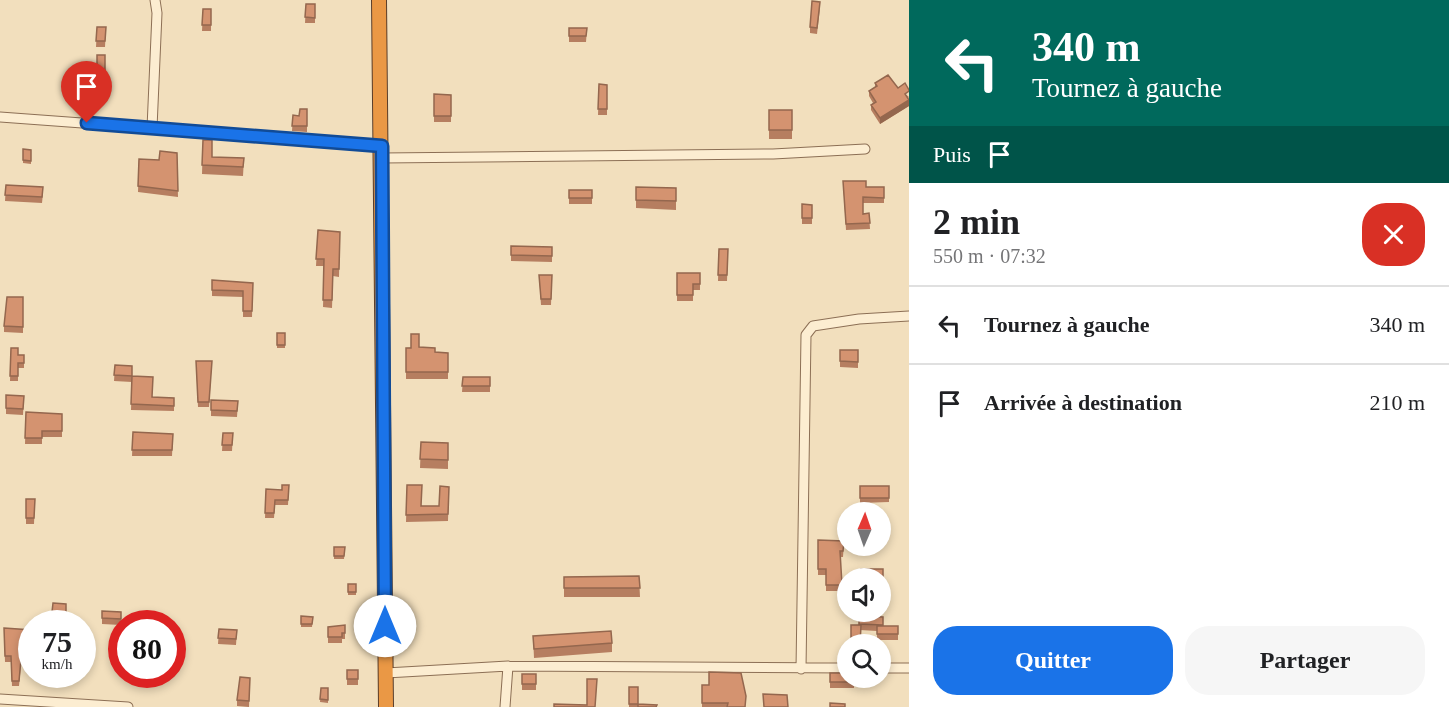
<!DOCTYPE html>
<html lang="fr">
<head>
<meta charset="utf-8">
<style>
  :root { --surface:#fff; --page:#f6f6f6; --text:#202124; --muted:#757577; --line:#e0e0e0; --accent:#1a73e8 }
  body { margin:0; font-family:"Times New Roman",serif; background:var(--page); color:var(--text); height:100vh; display:flex; flex-direction:column; font-size:22px; white-space:nowrap }
  * { box-sizing:border-box; margin:0 }
  p { font-size:20px; color:var(--muted) }
  .icon { flex:none; width:33px; height:33px; fill:none; stroke:currentColor; stroke-width:2; stroke-linecap:round; stroke-linejoin:round }
  .map { position:relative; flex:1; overflow:hidden }
  .side { display:flex; flex-direction:column; background:var(--surface); width:540px }
  .side>* { flex:none }
  .banner { background:#00695c; color:#fff; overflow:hidden }
  .needle { width:39px; rotate:2deg }
  .controls { position:absolute; left:837px; top:502px; display:grid; gap:12px }
  .controls a { display:grid; place-items:center; width:54px; height:54px; border-radius:50%; background:var(--surface); box-shadow:0 3px 9px #0003; font-size:30px }
  .speed { position:absolute; left:18px; top:610px; display:flex; gap:12px; font-size:30px; font-weight:700; text-align:center }
  .speed>* { display:grid; place-content:center; width:78px; height:78px; border-radius:50%; background:var(--surface); box-shadow:0 3px 9px #0003; line-height:1 }
  .speed small { font-size:15px; font-weight:400 }
  .speed .limit { border:9px solid #d22; background:#fff; color:#111 }
  .pin { position:absolute; display:grid; place-items:center; width:51px; height:51px; color:#fff; margin:-62px -26px; border-radius:50% 50% 50% 0; rotate:-45deg; box-shadow:0 0 6px #0007 }
  .pin .icon { rotate:45deg }
  .me { position:absolute; width:66px; margin:-33px; rotate:0deg; stroke-linejoin:round; filter:drop-shadow(0 0 4px #0008) }
  .turn { display:flex; align-items:center; gap:21px; height:126px; padding:0 24px; font-size:27px }
  .turn .icon { width:78px; height:78px; stroke-width:2.5 }
  .turn b { display:block; font-size:42px; line-height:51px }
  .then { display:flex; align-items:center; height:57px; padding:0 24px; background:#0003; gap:12px; font-size:22px }
  .round { display:grid; place-items:center; flex:none; width:63px; height:63px; border-radius:24px; background:var(--page) }
  .headline { display:flex; align-items:center; justify-content:space-between; height:102px; padding:0 24px }
  h1 { font-size:36px; font-weight:600; line-height:45px }
  .cta { display:flex; gap:12px; margin-top:auto; padding:12px 24px }
  .cta a { flex:1; height:69px; border-radius:24px; background:var(--accent); color:#fff; font-size:24px; font-weight:600; line-height:69px; text-align:center }
  .cta a+a { background:var(--page); color:var(--text) }
  ul { padding:0; list-style:none }
  li { display:flex; align-items:center; gap:18px; height:78px; padding:0 24px; border-top:2px solid var(--line) }
  li div { flex:1 }
  li b { display:block; font-size:22px }
  li em { font-style:normal }
  main { display:flex; flex:1; min-height:0 }
  .map>svg:first-child { display:block }
  .lines { fill:none; stroke-linecap:round; stroke-linejoin:round }
  .minor-casing { stroke:#8c6f55; stroke-width:11 }
  .highway-casing { stroke:#593d2a; stroke-width:16 }
  .minor { stroke:#fcedd1; stroke-width:9 }
  .highway { stroke:#ea9845; stroke-width:14 }
  .wall { fill:#b67e60 }
  .shaded-wall { fill:#94674e }
  .building { fill:#d49370; stroke:#94674e; stroke-width:1.5 }
  .route-casing { stroke:#114b97; stroke-width:15 }
  .route { stroke:#1a73e8; stroke-width:10 }
</style>
</head>
<body>
<main>
<div class="map">
<svg width="909" height="707" viewBox="0 0 909 707">
  <rect width="100%" height="100%" fill="#f2dfbd"/>
  <g class="lines">
    <defs>
      <path id="minor" d="M 0,117 L 382,145
        M 152,128 L 157,13 L 155,0
        M 382,158 L 773,154 L 865,149
        M 880,668 L 909,668
        M 801,669 L 806,335 L 813,326 L 859,319 L 909,316
        M 386,673 L 508,666 L 848,668
        M 0,699 L 128,707
        M 505,707 L 508,666"/>
      <path id="highway" d="M 379,0 L 386,707"/>
    </defs>
    <use href="#minor" class="minor-casing"/>
    <use href="#highway" class="highway-casing"/>
    <use href="#minor" class="minor"/>
    <use href="#highway" class="highway"/>
  </g>
  <path class="wall" d="M 306,4 L 315,4 L 315,23 L 305,23 Z
    M 820,8 L 817,34 L 810,33 L 810,27 Z
    M 203,9 L 211,9 L 211,31 L 202,31 Z
    M 97,27 L 106,27 L 105,47 L 96,47 Z
    M 569,28 L 587,28 L 586,42 L 569,42 Z
    M 97,55 L 105,55 L 105,88 L 97,88 Z
    M 875,83 L 898,88 L 909,97 L 908,98 L 909,100 L 909,106 L 880,124 L 871,110 L 871,105 L 873,103 L 869,96 L 869,91 L 875,87 Z
    M 599,84 L 607,85 L 607,115 L 598,115 Z
    M 434,94 L 451,95 L 451,122 L 434,122 Z
    M 307,109 L 307,132 L 292,131 L 293,115 L 299,116 Z
    M 769,110 L 792,110 L 792,139 L 769,139 Z
    M 203,140 L 212,157 L 244,158 L 243,176 L 202,174 Z
    M 23,149 L 31,150 L 31,164 L 23,163 Z
    M 177,153 L 178,197 L 138,192 L 139,159 L 159,160 Z
    M 843,181 L 866,187 L 884,187 L 884,203 L 863,203 L 863,214 L 869,213 L 870,229 L 846,230 Z
    M 6,185 L 43,193 L 42,203 L 5,201 Z
    M 636,187 L 676,188 L 676,210 L 636,208 Z
    M 569,190 L 592,190 L 592,204 L 569,204 Z
    M 802,204 L 812,205 L 812,224 L 802,224 Z
    M 318,230 L 340,232 L 339,277 L 333,276 L 332,308 L 323,307 L 324,266 L 316,266 Z
    M 511,246 L 552,247 L 552,262 L 511,261 Z
    M 719,249 L 728,249 L 727,281 L 718,281 Z
    M 677,273 L 700,273 L 700,290 L 693,290 L 693,301 L 677,301 Z
    M 539,275 L 552,275 L 551,305 L 541,305 Z
    M 212,280 L 253,283 L 252,317 L 243,317 L 243,297 L 212,296 Z
    M 23,297 L 23,333 L 4,332 L 4,326 Z
    M 277,333 L 285,333 L 285,348 L 277,348 Z
    M 419,347 L 435,352 L 448,353 L 448,379 L 406,379 L 406,348 Z
    M 11,348 L 18,355 L 24,355 L 24,368 L 18,368 L 18,381 L 10,381 Z
    M 840,350 L 858,350 L 858,368 L 840,367 Z
    M 196,361 L 212,361 L 209,407 L 198,407 Z
    M 115,365 L 132,366 L 132,382 L 114,381 Z
    M 132,376 L 153,397 L 174,398 L 174,411 L 131,410 Z
    M 463,377 L 490,377 L 490,392 L 462,392 Z
    M 6,395 L 24,396 L 23,415 L 6,414 Z
    M 211,400 L 238,401 L 237,417 L 211,416 Z
    M 26,412 L 62,414 L 62,437 L 42,437 L 42,444 L 25,444 Z
    M 133,432 L 173,434 L 172,456 L 132,456 Z
    M 223,433 L 233,433 L 232,451 L 222,451 Z
    M 421,442 L 448,443 L 448,469 L 420,468 Z
    M 289,485 L 288,505 L 275,505 L 274,518 L 265,518 L 266,489 L 282,490 Z
    M 407,485 L 422,506 L 439,506 L 449,487 L 448,521 L 406,522 Z
    M 860,486 L 889,486 L 889,502 L 860,503 Z
    M 26,499 L 35,499 L 34,524 L 26,524 Z
    M 818,540 L 844,541 L 843,557 L 840,557 L 842,591 L 826,591 L 826,575 L 818,575 Z
    M 334,547 L 345,547 L 344,559 L 334,559 Z
    M 883,569 L 883,603 L 880,603 L 880,579 Z
    M 639,576 L 640,597 L 564,597 L 564,577 Z
    M 348,584 L 356,584 L 356,595 L 348,595 Z
    M 66,604 L 66,619 L 52,618 L 52,612 Z
    M 102,611 L 121,612 L 121,625 L 102,624 Z
    M 301,616 L 313,617 L 312,627 L 301,627 Z
    M 859,616 L 883,626 L 898,626 L 898,640 L 877,640 L 877,631 L 860,630 L 859,625 Z
    M 345,625 L 345,639 L 342,639 L 342,643 L 328,643 L 328,637 Z
    M 4,628 L 32,630 L 32,644 L 23,644 L 19,686 L 12,686 L 11,662 L 5,662 Z
    M 219,629 L 237,630 L 236,645 L 218,644 Z
    M 533,636 L 612,643 L 612,652 L 534,658 Z
    M 347,670 L 358,670 L 358,685 L 347,685 Z
    M 830,673 L 854,678 L 854,688 L 830,688 Z
    M 522,674 L 536,674 L 536,690 L 522,690 Z
    M 250,678 L 249,707 L 237,706 L 237,700 Z
    M 702,685 L 746,707 L 702,707 Z
    M 629,687 L 638,687 L 638,707 L 629,707 Z
    M 321,688 L 328,688 L 328,703 L 320,702 Z"/>
  <path class="shaded-wall" d="M 909,100 L 909,106 L 880,124 L 880,118 Z"/>
  <path class="building" d="M 812,1 L 820,2 L 817,28 L 810,27 Z
    M 306,4 L 315,4 L 315,18 L 305,17 Z
    M 203,9 L 211,9 L 211,25 L 202,25 Z
    M 97,27 L 106,27 L 105,41 L 96,41 Z
    M 569,28 L 587,28 L 586,36 L 569,36 Z
    M 97,55 L 105,55 L 105,82 L 97,82 Z
    M 888,75 L 898,88 L 905,83 L 909,90 L 909,91 L 905,94 L 909,100 L 880,118 L 871,105 L 876,102 L 869,91 L 877,86 L 875,83 Z
    M 599,84 L 607,85 L 607,109 L 598,109 Z
    M 434,94 L 451,95 L 451,116 L 434,116 Z
    M 300,109 L 307,109 L 307,126 L 292,126 L 293,115 L 299,116 Z
    M 769,110 L 792,110 L 792,130 L 769,130 Z
    M 203,140 L 212,140 L 212,157 L 244,158 L 243,167 L 202,165 Z
    M 23,149 L 31,150 L 31,161 L 23,160 Z
    M 160,151 L 177,153 L 178,191 L 138,186 L 139,159 L 159,160 Z
    M 843,181 L 866,181 L 866,187 L 884,187 L 884,198 L 863,197 L 863,214 L 869,213 L 870,223 L 846,224 Z
    M 6,185 L 43,187 L 42,197 L 5,195 Z
    M 636,187 L 676,188 L 676,201 L 636,200 Z
    M 569,190 L 592,190 L 592,198 L 569,198 Z
    M 802,204 L 812,205 L 812,218 L 802,218 Z
    M 318,230 L 340,232 L 339,269 L 333,269 L 332,300 L 323,300 L 324,259 L 316,259 Z
    M 511,246 L 552,247 L 552,256 L 511,255 Z
    M 719,249 L 728,249 L 727,275 L 718,275 Z
    M 677,273 L 700,273 L 700,284 L 693,284 L 693,295 L 677,295 Z
    M 539,275 L 552,275 L 551,299 L 541,299 Z
    M 212,280 L 253,283 L 252,311 L 243,311 L 243,291 L 212,290 Z
    M 7,297 L 23,297 L 23,327 L 4,326 Z
    M 277,333 L 285,333 L 285,345 L 277,345 Z
    M 411,334 L 419,334 L 419,347 L 435,348 L 435,352 L 448,353 L 448,372 L 406,372 L 406,348 L 411,348 Z
    M 11,348 L 18,348 L 18,355 L 24,355 L 24,363 L 18,363 L 18,376 L 10,376 Z
    M 840,350 L 858,350 L 858,362 L 840,361 Z
    M 196,361 L 212,361 L 209,402 L 198,402 Z
    M 115,365 L 132,366 L 132,376 L 114,375 Z
    M 132,376 L 153,377 L 152,397 L 174,398 L 174,406 L 131,404 Z
    M 463,377 L 490,377 L 490,386 L 462,386 Z
    M 6,395 L 24,396 L 23,409 L 6,408 Z
    M 211,400 L 238,401 L 237,411 L 211,410 Z
    M 26,412 L 62,414 L 62,431 L 42,431 L 42,438 L 25,438 Z
    M 133,432 L 173,434 L 172,450 L 132,450 Z
    M 223,433 L 233,433 L 232,445 L 222,445 Z
    M 421,442 L 448,443 L 448,460 L 420,459 Z
    M 282,485 L 289,485 L 288,500 L 275,500 L 274,513 L 265,513 L 266,489 L 282,490 Z
    M 407,485 L 422,485 L 421,506 L 439,506 L 440,486 L 449,487 L 448,514 L 406,515 Z
    M 860,486 L 889,486 L 889,498 L 860,498 Z
    M 26,499 L 35,499 L 34,518 L 26,518 Z
    M 818,540 L 844,541 L 843,551 L 840,551 L 842,585 L 826,585 L 826,569 L 818,569 Z
    M 334,547 L 345,547 L 344,556 L 334,556 Z
    M 861,569 L 883,569 L 883,597 L 880,597 L 880,579 L 860,579 Z
    M 639,576 L 640,588 L 564,588 L 564,577 Z
    M 348,584 L 356,584 L 356,592 L 348,592 Z
    M 53,603 L 66,604 L 66,613 L 52,612 Z
    M 102,611 L 121,612 L 121,619 L 102,618 Z
    M 301,616 L 313,617 L 312,624 L 301,624 Z
    M 859,616 L 883,617 L 883,625 L 859,624 Z
    M 345,625 L 345,633 L 342,633 L 342,637 L 328,637 L 328,627 Z
    M 851,625 L 861,625 L 860,645 L 851,645 Z
    M 877,626 L 898,626 L 898,634 L 877,634 Z
    M 4,628 L 32,630 L 32,639 L 23,638 L 19,681 L 12,681 L 11,656 L 5,656 Z
    M 219,629 L 237,630 L 236,639 L 218,638 Z
    M 611,631 L 612,643 L 534,649 L 533,636 Z
    M 347,670 L 358,670 L 358,679 L 347,679 Z
    M 709,672 L 741,673 L 746,696 L 745,707 L 727,707 L 728,703 L 702,703 L 702,685 L 709,685 Z
    M 830,673 L 848,673 L 848,678 L 854,678 L 854,682 L 830,682 Z
    M 522,674 L 536,674 L 536,684 L 522,684 Z
    M 240,677 L 250,678 L 249,701 L 237,700 Z
    M 587,679 L 597,679 L 595,707 L 554,707 L 554,704 L 587,705 Z
    M 629,687 L 638,687 L 638,704 L 629,704 Z
    M 321,688 L 328,688 L 328,700 L 320,699 Z
    M 763,694 L 787,695 L 788,707 L 764,707 Z
    M 830,703 L 845,704 L 845,707 L 830,707 Z
    M 638,704 L 657,705 L 656,707 L 638,707 Z"/>
  <g class="lines">
    <defs>
      <path id="route" d="M 87,123 L 382,146 L 385,626"/>
    </defs>
    <use href="#route" class="route-casing"/>
    <use href="#route" class="route"/>
  </g>
</svg>
<div class="controls">
<a><svg class="needle" viewBox="-14 -14 28 28"><path d="M0-13l5 13h-10z" fill="#e53935"/><path d="M0 13l5-13h-10z" fill="#757577"/></svg></a>
<a><svg class="icon" aria-label="sound" viewBox="0 0 24 24"><path d="M4 9h4l5-4v14l-5-4H4zM17 9q2 3 0 6"/></svg></a>
<a><svg class="icon" aria-label="search" viewBox="0 0 24 24"><circle cx="10" cy="10" r="6"/><path d="M15 15l6 6"/></svg></a>
</div>
<div class="speed"><div>75<small>km/h</small></div><div class="limit">80</div></div>
<div class="pin" style="left:87px;top:123px;background:#d93025"><svg class="icon" aria-label="arrive" viewBox="0 0 24 24"><path d="M6 21V4h12l-3 4 3 4H6"/></svg></div>
<svg class="me" style="left:385px;top:626px" viewBox="-20 -20 40 40"><circle r="19" fill="#fff"/><path d="M0-13L10 11 0 6-10 11z" fill="#1a73e8"/></svg>
</div>
<section class="side">
<div class="banner">
<div class="turn"><svg class="icon" aria-label="left" viewBox="0 0 24 24"><path d="M17 20v-9H6M10 6l-5 5 5 5"/></svg><div><b>340 m</b>Tournez à gauche</div></div>
<div class="then">Puis<svg class="icon" aria-label="arrive" viewBox="0 0 24 24"><path d="M6 21V4h12l-3 4 3 4H6"/></svg></div>
</div>
<div class="headline"><div><h1>2 min</h1><p>550 m · 07:32</p></div><a class="round" style="background:#d93025;color:#fff"><svg class="icon" aria-label="close" viewBox="0 0 24 24"><path d="M6 6l12 12M18 6L6 18"/></svg></a></div>
<ul>
<li><svg class="icon" aria-label="left" viewBox="0 0 24 24"><path d="M17 20v-9H6M10 6l-5 5 5 5"/></svg><div><b>Tournez à gauche</b></div><em>340 m</em></li>
<li><svg class="icon" aria-label="arrive" viewBox="0 0 24 24"><path d="M6 21V4h12l-3 4 3 4H6"/></svg><div><b>Arrivée à destination</b></div><em>210 m</em></li>
</ul>
<div class="cta"><a>Quitter</a><a>Partager</a></div>
</section>
</main>
</body>
</html>
